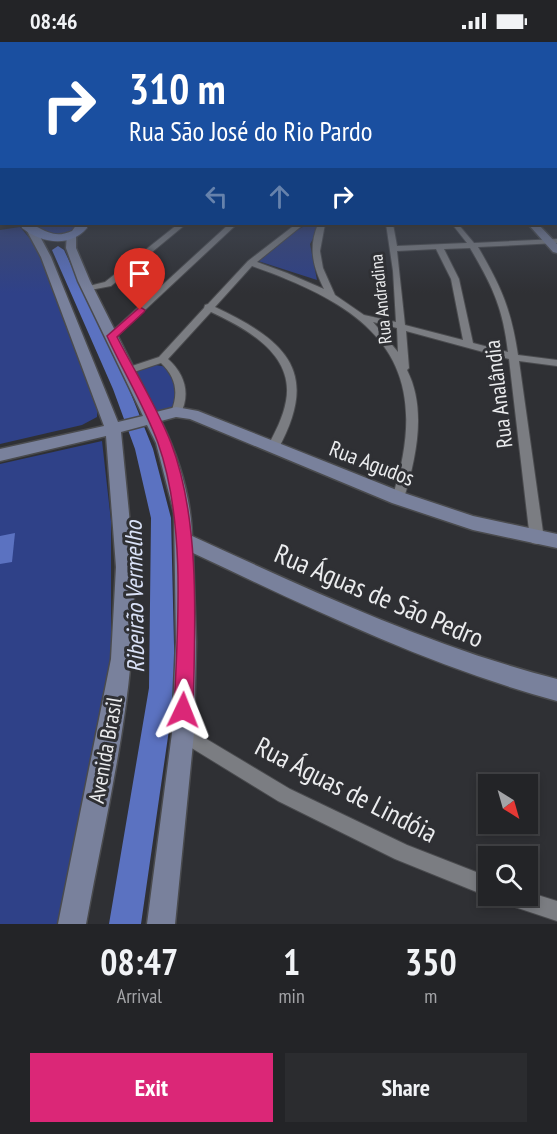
<!DOCTYPE html>
<html lang="en">
<head>
<meta charset="utf-8">
<style>
  :root { --surface:#232427; --page:#2b2c2f; --text:#f1f3f6; --muted:#a3a4a7; --line:#404144; --accent:#db2777 }
  body { margin:0; font-family:"PT Sans Narrow",sans-serif; background:var(--page); color:var(--text); height:100vh; display:flex; flex-direction:column; font-size:22px; white-space:nowrap }
  * { box-sizing:border-box; margin:0 }
  p { font-size:20px; color:var(--muted) }
  .icon { flex:none; width:33px; height:33px; fill:none; stroke:currentColor; stroke-width:2; stroke-linecap:round; stroke-linejoin:round }
  .map { position:relative; height:882px; overflow:hidden }
  .details { display:flex; flex-direction:column; background:var(--surface); flex:1 }
  .details>* { flex:none }
  .hud { position:absolute; left:0px; top:0px; width:558px; height:183px; box-shadow:0 3px 9px #0003,0 0 0 2px var(--line); background:#1a4fa0; color:#fff; overflow:hidden }
  .needle { width:39px; rotate:143deg }
  .fabs { position:absolute; left:478px; top:732px; display:grid; gap:12px }
  .fabs a { display:grid; place-items:center; width:60px; height:60px; border-radius:0px; background:var(--surface); box-shadow:0 3px 9px #0003,0 0 0 2px var(--line); font-size:30px }
  .pin { position:absolute; display:grid; place-items:center; width:51px; height:51px; color:#fff; margin:-62px -26px; border-radius:50% 50% 50% 0; rotate:-45deg; box-shadow:0 0 6px #0007 }
  .pin .icon { rotate:45deg }
  .me { position:absolute; width:66px; margin:-33px; rotate:2deg; stroke-linejoin:round; filter:drop-shadow(0 0 4px #0008) }
  .turn { display:flex; align-items:center; gap:21px; height:126px; padding:0 30px; font-size:27px }
  .turn .icon { width:78px; height:78px; stroke-width:2.5 }
  .turn b { display:block; font-size:42px; line-height:51px }
  .lanes { display:flex; align-items:center; height:57px; padding:0 30px; background:#0003; justify-content:center; gap:30px; direction:ltr }
  .lanes .off { opacity:.35 }
  .eta { display:flex; justify-content:space-evenly; align-items:center; height:102px; text-align:center }
  .eta b { font-size:36px; font-weight:700; line-height:42px }
  .primary-button { display:flex; gap:12px; margin-top:auto; padding:12px 30px }
  .primary-button a { flex:1; height:69px; border-radius:0px; background:var(--accent); color:#fff; font-size:24px; font-weight:700; line-height:69px; text-align:center }
  .primary-button a+a { background:var(--page); color:var(--text) }
  .status { display:flex; justify-content:space-between; align-items:center; height:42px; padding:0 30px; background:var(--surface); direction:ltr }
  .status svg { height:16px; fill:currentColor }
  .map>svg:first-child { display:block }
  .green { fill:#2f4188 }
  .water { fill:#5b72c1 }
  .lines { fill:none; stroke-linecap:round; stroke-linejoin:round }
  .river { fill:#5b72c1; fill-rule:evenodd }
  .street-casing { stroke:#4a4b4e; stroke-width:2 }
  .secondary-casing { stroke:#4a4b4e; stroke-width:3 }
  .primary-casing { stroke:#4a4b4e; stroke-width:2 }
  .highway-casing { stroke:#4a4b4e; stroke-width:2 }
  .street { fill:#7b7d82; fill-rule:evenodd }
  .secondary { fill:#79819c; fill-rule:evenodd }
  .primary { fill:#7685b6; fill-rule:evenodd }
  .highway { fill:#738bd8; fill-rule:evenodd }
  .route { fill:#db2777; stroke:#8e194d; stroke-width:1.5 }
  .labels { text-anchor:middle; stroke-width:6; stroke-linejoin:round; paint-order:stroke }
  .far-street-label { font-size:18px; fill:#ebecee; stroke:#2f3034 }
  .street-label { font-size:22px; fill:#ebecee; stroke:#2f3034 }
  .water-label { font-size:24px; font-style:italic; fill:#dae2f8; stroke:#2f3034 }
  .near-street-label { font-size:27px; fill:#ebecee; stroke:#2f3034 }
</style>
</head>
<body>
<div class="status"><b>08:46</b><svg viewBox="0 0 49 12"><path d="M0 12V9h3v3zM5 12V6h3v6zM10 12V3h3v9zM15 12V0h3v12zM26 1h20v11H26zM47 4h2v5h-2z"/></svg></div>
<div class="map">
<svg width="557" height="882" viewBox="0 0 557 882">
  <rect width="100%" height="100%" fill="#2f3034"/>
  <path class="green" d="M 32,182 L 76,182 L 80,184 L 78,188 L 59,195 Z
    M 308,182 L 321,182 L 310,202 L 317,238 L 258,219 L 284,196 Z
    M 20,185 L 36,204 L 98,360 L 97,375 L 82,383 L 0,402 L 0,188 Z
    M 156,323 L 167,325 C 176,338 179,350 176,365 L 160,372 C 148,366 137,341 137,328 Z
    M 102,399 L 111,479 L 111,617 L 60,882 L 0,882 L 0,422 Z"/>
  <path class="water" d="M 15,491 L 12,520 L 0,522 L 0,494 Z"/>
  <g class="lines">
    <path class="river" d="M 58,204 L 64,208 L 129,347 L 153,407 L 171,476 L 175,646 L 141,882 L 109,882 L 149,646 L 151,476 L 135,407 L 113,347 L 52,208 Z"/>
    <defs>
      <path id="street" d="M 556,138 L 557,138 L 557,142 L 556,142 Z
        M 556,172 L 557,172 L 557,177 L 556,177 Z
        M 178,182 L 186,182 L 111,244 L 85,249 L 85,245 L 105,240 Z
        M 229,182 L 237,182 L 115,296 L 109,296 L 109,292 Z
        M 296,182 L 304,182 L 257,220 L 287,231 L 324,247 C 313,225 308,206 318,182 L 325,182 L 320,209 L 323,226 L 335,253 L 364,273 L 396,280 L 393,229 L 386,182 L 393,182 L 397,204 L 467,201 L 452,182 L 458,182 L 474,201 L 557,197 L 557,201 L 478,205 C 501,244 511,267 518,313 L 557,318 L 557,324 L 519,319 L 544,497 L 542,501 L 537,502 L 532,501 L 530,497 L 509,317 L 406,289 L 409,326 L 407,328 C 427,367 416,416 404,456 L 402,459 L 394,459 L 392,456 C 436,320 375,267 252,224 L 215,265 C 287,299 321,330 277,409 L 269,409 L 267,406 C 275,390 283,376 286,359 C 295,312 245,286 211,270 L 168,317 C 185,332 191,352 180,373 L 172,373 L 171,370 C 179,351 176,335 161,321 L 131,331 L 123,331 L 123,327 L 159,315 L 204,266 L 205,263 L 208,262 L 248,219 ZM 470,206 C 492,243 503,266 508,310 L 473,301 L 459,237 L 444,207 ZM 436,207 L 451,237 L 463,298 L 405,283 L 397,209 ZM 373,280 L 397,286 L 398,310 Z
        M 183,683 L 290,747 L 407,803 L 489,835 L 489,854 L 492,854 L 489,855 L 395,817 L 278,759 L 177,697 L 175,691 L 177,685 Z
        M 528,850 L 557,859 L 557,879 L 503,861 L 500,854 L 528,854 Z"/>
      <path id="secondary" d="M 0,156 L 2,157 L 2,163 L 0,162 Z
        M 528,182 L 538,182 L 557,202 L 557,211 L 553,210 Z
        M 28,187 L 36,187 L 51,215 L 118,380 L 143,374 L 78,239 L 66,206 L 67,191 L 76,193 L 76,206 L 90,239 L 156,370 L 176,365 L 198,369 L 404,451 L 473,474 L 557,492 L 557,506 L 473,488 L 392,461 L 190,377 L 176,375 L 161,379 C 178,414 191,455 192,494 C 312,549 429,604 557,637 L 557,659 C 429,624 312,567 193,511 L 196,600 L 194,691 L 175,882 L 147,882 L 172,691 L 176,600 L 174,471 L 156,401 L 147,383 L 121,390 C 128,466 139,541 131,617 C 123,706 102,794 86,882 L 58,882 L 111,617 L 116,525 L 106,394 L 0,419 L 0,407 L 104,384 L 41,215 L 27,189 Z"/>
      <path id="primary" d="M 0,167 L 2,167 L 2,174 L 0,174 Z
        M 22,182 C 40,180 48,200 72,189 L 77,182 L 87,182 L 87,186 C 70,206 41,201 22,186 Z"/>
      <path id="highway" d="M 0,141 L 2,141 L 2,147 L 0,147 Z"/>
    </defs>
    <use href="#street" class="street-casing"/>
    <use href="#secondary" class="secondary-casing"/>
    <use href="#primary" class="primary-casing"/>
    <use href="#highway" class="highway-casing"/>
    <use href="#street" class="street"/>
    <use href="#secondary" class="secondary"/>
    <use href="#primary" class="primary"/>
    <use href="#highway" class="highway"/>
  </g>
  <linearGradient id="sky" x2="0" y2="1"><stop stop-color="#1a1a1d"/><stop offset="0.51" stop-color="#474e5c"/><stop offset="1" stop-color="#474e5c" stop-opacity="0"/></linearGradient>
  <rect width="557" height="251" fill="url(#sky)"/>
  <path class="route" d="M 140,265 L 145,268 L 144,270 L 117,295 C 135,330 157,365 171,401 C 201,479 195,585 193,668 L 190,675 L 183,677 L 177,675 L 174,668 C 178,585 186,480 158,401 C 145,365 123,329 107,294 Z"/>
  <g class="labels">
    <g class="far-street-label">
      <text transform="translate(381 257) rotate(-96)" y="6">Rua Andradina</text>
    </g>
    <g class="street-label">
      <text transform="translate(498 352) rotate(-97)" y="8">Rua Analândia</text>
      <text transform="translate(372 421) rotate(21)" y="8">Rua Agudos</text>
      <text transform="translate(105 708) rotate(-80)" y="8">Avenida Brasil</text>
    </g>
    <g class="water-label">
      <text transform="translate(135 555) rotate(-91)" y="8">Ribeirão Vermelho</text>
    </g>
    <g class="near-street-label">
      <text transform="translate(379 554) rotate(23)" y="9">Rua Águas de São Pedro</text>
      <text transform="translate(346 748) rotate(27)" y="9">Rua Águas de Lindóia</text>
    </g>
  </g>
</svg>
<div class="fabs">
<a><svg class="needle" viewBox="-14 -14 28 28"><path d="M0-13l5 13h-10z" fill="#e53935"/><path d="M0 13l5-13h-10z" fill="#a3a4a7"/></svg></a>
<a><svg class="icon" aria-label="search" viewBox="0 0 24 24"><circle cx="10" cy="10" r="6"/><path d="M15 15l6 6"/></svg></a>
</div>
<div class="pin" style="left:140px;top:268px;background:#d93025"><svg class="icon" aria-label="arrive" viewBox="0 0 24 24"><path d="M6 21V4h12l-3 4 3 4H6"/></svg></div>
<svg class="me" style="left:183px;top:668px" viewBox="-20 -20 40 40"><path d="M0-17L14 15 0 8-14 15z" fill="#db2777" stroke="#fff" stroke-width="4"/></svg>
<div class="hud">
<div class="turn"><svg class="icon" aria-label="right" viewBox="0 0 24 24"><path d="M7 20v-9h11M14 6l5 5-5 5"/></svg><div><b>310 m</b>Rua São José do Rio Pardo</div></div>
<div class="lanes"><svg class="icon off" aria-label="left" viewBox="0 0 24 24"><path d="M17 20v-9H6M10 6l-5 5 5 5"/></svg><svg class="icon off" aria-label="ahead" viewBox="0 0 24 24"><path d="M12 20V5M6 11l6-6 6 6"/></svg><svg class="icon" aria-label="right" viewBox="0 0 24 24"><path d="M7 20v-9h11M14 6l5 5-5 5"/></svg></div>
</div>
</div>
<section class="details">
<div class="eta">
<div><b>08:47</b><p>Arrival</p></div>
<div><b>1</b><p>min</p></div>
<div><b>350</b><p>m</p></div>
</div>
<div class="primary-button"><a>Exit</a><a>Share</a></div>
</section>
</body>
</html>
